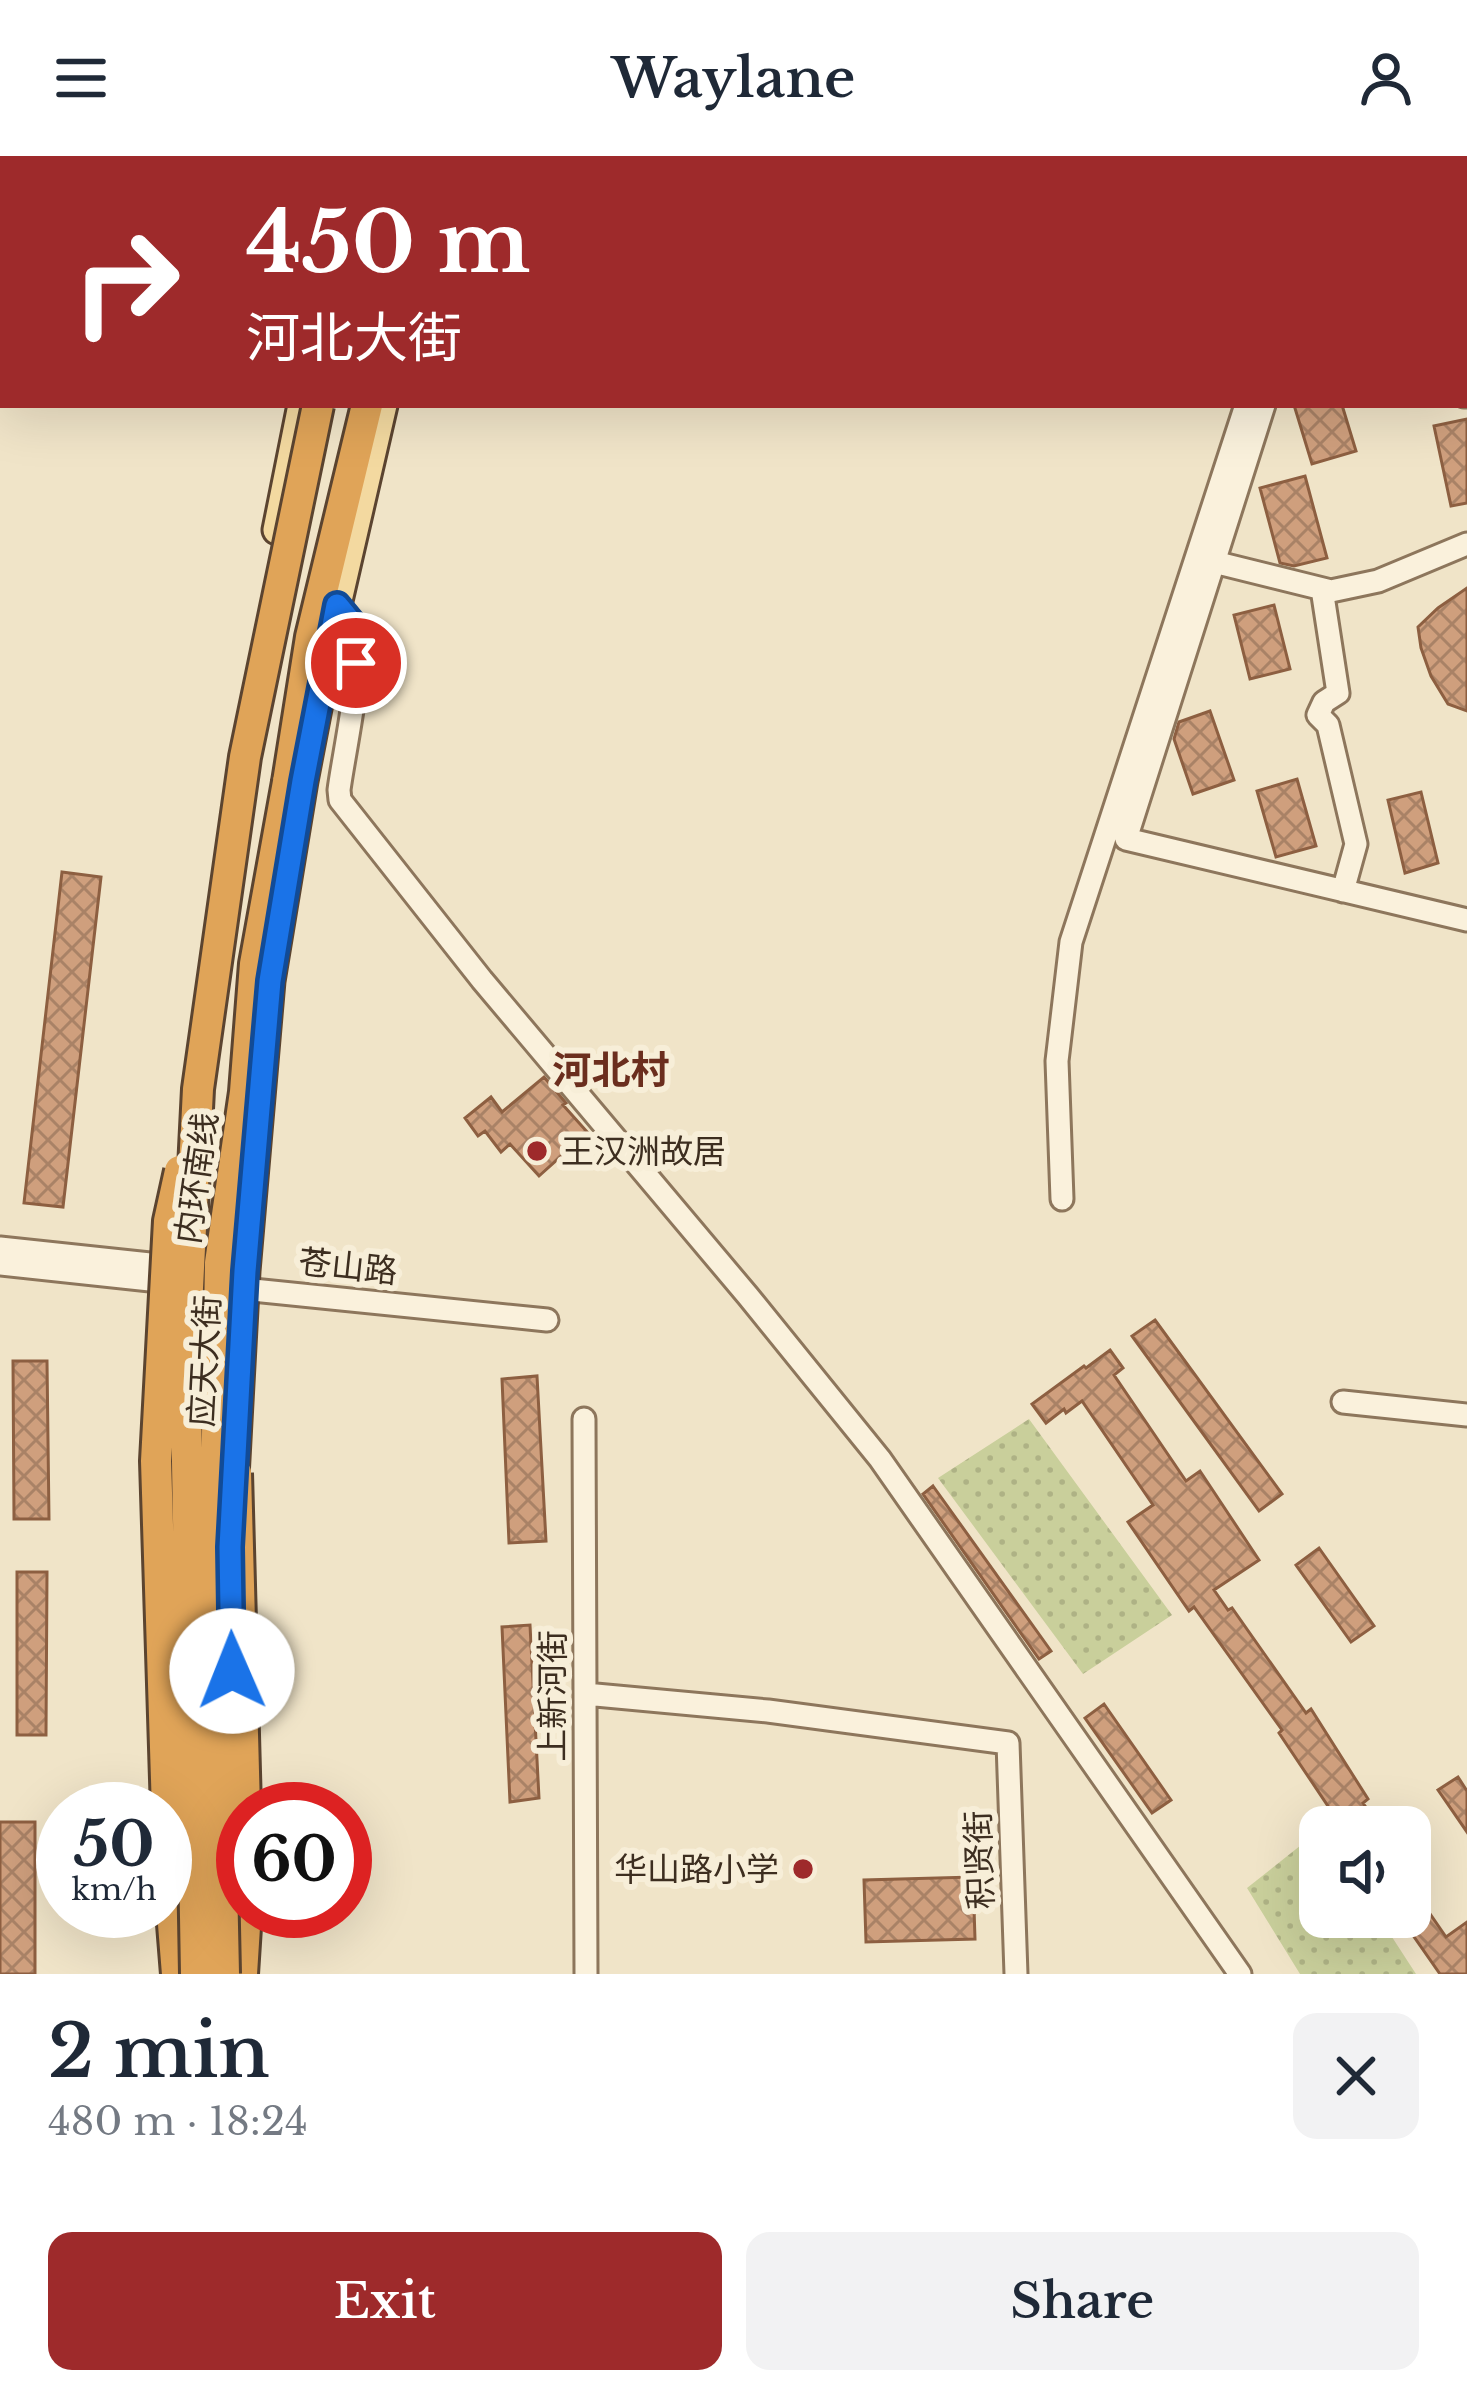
<!DOCTYPE html>
<html lang="en">
<head>
<meta charset="utf-8">
<style>
  :root { --surface:#fff; --page:#f2f2f3; --text:#1f2937; --muted:#747a83; --accent:#9e2a2b }
  body { margin:0; font-family:"Libre Baskerville","Noto Sans SC",serif; background:var(--page); color:var(--text); height:100vh; display:flex; flex-direction:column; font-size:45px; white-space:nowrap }
  * { box-sizing:border-box; margin:0 }
  p { font-size:39px; color:var(--muted) }
  .icon { flex:none; width:66px; height:66px; fill:none; stroke:currentColor; stroke-width:2; stroke-linecap:round; stroke-linejoin:round }
  .map { position:relative; height:1818px; overflow:hidden }
  .details { display:flex; flex-direction:column; background:var(--surface); flex:1 }
  .details>* { flex:none }
  .banner { position:absolute; left:0px; top:0px; width:1467px; height:252px; box-shadow:0 12px 48px #0002; background:#9e2a2b; color:#fff; overflow:hidden }
  .buttons { position:absolute; left:1299px; top:1650px; display:grid; gap:24px }
  .buttons a { display:grid; place-items:center; width:132px; height:132px; border-radius:24px; background:var(--surface); box-shadow:0 12px 48px #0002; font-size:60px }
  .speed { position:absolute; left:36px; top:1626px; display:flex; gap:24px; font-size:60px; font-weight:700; text-align:center }
  .speed>* { display:grid; place-content:center; width:156px; height:156px; border-radius:50%; background:var(--surface); box-shadow:0 12px 48px #0002; line-height:1 }
  .speed small { font-size:30px; font-weight:400 }
  .speed .limit { border:18px solid #d22; background:#fff; color:#111 }
  .pin { position:absolute; display:grid; place-items:center; width:102px; height:102px; color:#fff; margin:-51px; border:6px solid #fff; border-radius:50%; box-shadow:0 3px 12px #0007 }
  .me { position:absolute; width:132px; margin:-66px; rotate:359deg; stroke-linejoin:round; filter:drop-shadow(0 0 9px #0008) }
  .turn { display:flex; align-items:center; gap:42px; height:252px; padding:0 48px; font-size:54px }
  .turn .icon { width:156px; height:156px; stroke-width:2.5 }
  .turn b { display:block; font-size:84px; line-height:102px }
  .round { display:grid; place-items:center; flex:none; width:126px; height:126px; border-radius:24px; background:var(--page) }
  .headline { display:flex; align-items:center; justify-content:space-between; height:204px; padding:0 48px }
  h1 { font-size:72px; font-weight:600; line-height:90px }
  .button { display:flex; gap:24px; margin-top:auto; padding:24px 48px }
  .button a { flex:1; height:138px; border-radius:24px; background:var(--accent); color:#fff; font-size:48px; font-weight:600; line-height:138px; text-align:center }
  .button a+a { background:var(--page); color:var(--text) }
  header { display:flex; justify-content:space-between; align-items:center; height:156px; padding:0 48px; background:var(--surface); font-size:54px; font-weight:600 }
  .map>svg:first-child { display:block }
  .grass { fill:url(#grass-dots) }
  .building { fill:url(#building-cross-hatch); stroke:#8d5f41; stroke-width:3 }
  .lines { fill:none; stroke-linecap:round; stroke-linejoin:round }
  .minor-casing { stroke:#8d765c; stroke-width:27 }
  .major-casing { stroke:#5b4430; stroke-width:33 }
  .highway-casing { stroke:#5b4430; stroke-width:36 }
  .minor { stroke:#faf1dc; stroke-width:21 }
  .major { stroke:#f3d9a0; stroke-width:27 }
  .highway { stroke:#e0a458; stroke-width:30 }
  .highway-bridge-casing { stroke:#5b4430; stroke-width:36; stroke-linecap:butt }
  .highway-bridge { stroke:#e0a458; stroke-width:30 }
  .route-casing { stroke:#114b97; stroke-width:30 }
  .route { stroke:#1a73e8; stroke-width:21 }
  .poi-dot { fill:#9e2a2b; stroke:#f7eed8; stroke-width:4.5 }
  .labels { text-anchor:middle; stroke-width:12; stroke-linejoin:round; paint-order:stroke }
  .poi-label { font-size:33px; fill:#3d2e20; stroke:#f7eed8; text-anchor:start }
  .street-label { font-size:33px; fill:#3d2e20; stroke:#f7eed8 }
  .quarter-label { font-size:39px; font-weight:bold; fill:#6b2e1e; stroke:#f7eed8 }
</style>
</head>
<body>
<header><svg class="icon" aria-label="menu" viewBox="0 0 24 24"><path d="M4 6h16M4 12h16M4 18h16"/></svg>Waylane<svg class="icon" aria-label="person" viewBox="0 0 24 24"><circle cx="12" cy="8" r="4"/><path d="M4 21q1-7 8-7t8 7"/></svg></header>
<div class="map">
<svg width="1467" height="1818" viewBox="0 0 1467 1818">
  <defs>
    <pattern id="grass-dots" width="8" height="8" patternUnits="userSpaceOnUse" patternTransform="scale(3)"><rect width="8" height="8" fill="#c9cf9b"/><path d="M2 2h.1M6 6h.1" fill="none" stroke="#aeb285" stroke-width="1.8" stroke-linecap="round"/></pattern>
    <pattern id="building-cross-hatch" width="8" height="8" patternUnits="userSpaceOnUse" patternTransform="scale(3)"><rect width="8" height="8" fill="#cf9f7d"/><path d="M0 0l8 8M0 8l8-8" fill="none" stroke="#a98266"/></pattern>
  </defs>
  <rect width="100%" height="100%" fill="#f0e4c8"/>
  <path class="grass" d="M 1029,1263 L 1172,1459 L 1083,1518 L 938,1322 Z
    M 1320,1674 L 1320,1761 L 1379,1761 L 1416,1818 L 1300,1818 L 1247,1732 Z"/>
  <path class="building" d="M 1294,249 L 1342,249 L 1356,295 L 1312,308 Z
    M 1467,263 L 1467,347 L 1451,350 L 1434,270 Z
    M 1305,320 L 1327,402 L 1294,410 L 1280,407 L 1260,332 Z
    M 1467,432 L 1467,555 L 1448,548 L 1431,520 L 1421,492 L 1418,471 L 1438,452 Z
    M 1274,449 L 1290,513 L 1250,523 L 1234,459 Z
    M 1210,555 L 1234,624 L 1193,638 L 1174,583 L 1179,566 Z
    M 1297,623 L 1316,690 L 1276,701 L 1257,635 Z
    M 1421,636 L 1438,707 L 1405,717 L 1388,644 Z
    M 62,716 L 101,721 L 63,1051 L 24,1047 Z
    M 544,921 L 566,947 L 563,949 L 598,988 L 577,1006 L 567,995 L 539,1020 L 510,988 L 501,996 L 485,975 L 478,980 L 465,962 L 491,941 L 502,956 Z
    M 1155,1164 L 1282,1338 L 1259,1355 L 1132,1180 Z
    M 1110,1194 L 1123,1212 L 1114,1219 L 1186,1325 L 1200,1315 L 1259,1404 L 1214,1434 L 1228,1454 L 1232,1452 L 1306,1557 L 1311,1553 L 1368,1643 L 1363,1647 L 1380,1671 L 1347,1671 L 1342,1662 L 1338,1665 L 1279,1577 L 1282,1574 L 1194,1451 L 1189,1455 L 1128,1366 L 1153,1349 L 1082,1245 L 1066,1257 L 1064,1253 L 1046,1267 L 1032,1248 L 1084,1210 L 1086,1212 Z
    M 13,1205 L 47,1205 L 49,1363 L 14,1363 Z
    M 537,1220 L 546,1385 L 509,1387 L 502,1223 Z
    M 933,1330 L 1051,1495 L 1039,1503 L 923,1338 Z
    M 1319,1392 L 1374,1470 L 1351,1486 L 1296,1409 Z
    M 17,1416 L 47,1416 L 46,1579 L 17,1579 Z
    M 530,1469 L 539,1642 L 510,1646 L 502,1471 Z
    M 1104,1548 L 1171,1644 L 1152,1657 L 1085,1562 Z
    M 1458,1621 L 1467,1635 L 1467,1676 L 1438,1634 Z
    M 0,1666 L 35,1666 L 35,1818 L 0,1818 Z
    M 1410,1717 L 1428,1745 L 1424,1749 L 1446,1781 L 1467,1766 L 1467,1818 L 1440,1818 L 1410,1775 Z
    M 973,1721 L 975,1783 L 866,1786 L 864,1724 Z"/>
  <g class="lines">
    <defs>
      <path id="minor" d="M 826,3 L 827,0
        M 1464,240 L 1467,240
        M 1264,249 L 1126,683 L 1467,764
        M 1214,406 L 1331,435 L 1378,425 L 1467,388
        M 1322,433 L 1338,537 L 1324,546 L 1318,559 L 1328,569 L 1356,688 L 1343,735
        M 337,449 C 343,456 352,463 355,471 C 366,498 343,601 339,634 L 340,644 L 482,824 L 748,1140 L 880,1303 L 1240,1818
        M 1062,1043 L 1057,905 L 1071,786 L 1246,249
        M 0,1092 L 178,1111
        M 0,1108 L 178,1127
        M 233,1132 L 547,1164
        M 1343,1246 L 1467,1259
        M 584,1263 L 586,1818
        M 585,1538 L 768,1555 L 1008,1587 L 1016,1818"/>
      <path id="major" d="M 1319,0 L 1332,3
        M 341,3 L 341,0
        M 1464,34 L 1467,35
        M 277,374 L 302,249
        M 233,1340 L 245,1115 L 270,825 L 303,625 L 337,449 L 383,249"/>
      <path id="highway" d="M 361,3 L 361,0
        M 385,3 L 386,0
        M 437,3 L 438,0
        M 468,3 L 469,0
        M 288,626 L 311,481 L 367,249
        M 169,1718 L 177,1818
        M 242,1818 L 246,1755"/>
    </defs>
    <use href="#minor" class="minor-casing"/>
    <use href="#major" class="major-casing"/>
    <use href="#highway" class="highway-casing"/>
    <use href="#minor" class="minor"/>
    <use href="#major" class="major"/>
    <use href="#highway" class="highway"/>
    <defs>
      <path id="highway-bridge" d="M 236,1317 L 245,1653
        M 169,1718 L 156,1305 L 169,1065 L 180,1015
        M 196,1818 L 185,1191 L 198,933 L 245,601 L 318,249
        M 224,1818 L 215,1393 L 220,1107 L 245,936 L 255,808 L 288,626"/>
    </defs>
    <use href="#highway-bridge" class="highway-bridge-casing"/>
    <use href="#highway-bridge" class="highway-bridge"/>
  </g>
  <g class="lines">
    <defs>
      <path id="route" d="M 232,1515 L 230,1391 L 245,1115 L 270,825 L 303,625 L 337,449 L 356,472 L 356,507"/>
    </defs>
    <use href="#route" class="route-casing"/>
    <use href="#route" class="route"/>
  </g>
  <g class="poi-dot">
    <circle cx="537" cy="995" r="12"/>
    <circle cx="803" cy="1713" r="12"/>
  </g>
  <g class="labels">
    <g class="poi-label">
      <text x="561" y="1007">王汉洲故居</text>
      <text x="779" y="1725" text-anchor="end">华山路小学</text>
    </g>
    <g class="street-label">
      <text transform="translate(196 1022) rotate(-82)" y="12">内环南线</text>
      <text transform="translate(348 1110) rotate(6)" y="12">苍山路</text>
      <text transform="translate(204 1205) rotate(-87)" y="12">应天大街</text>
      <text transform="translate(552 1540) rotate(-90)" y="12">上新河街</text>
      <text transform="translate(979 1704) rotate(-92)" y="12">积贤街</text>
    </g>
    <g class="quarter-label">
      <text x="611" y="928">河北村</text>
    </g>
  </g>
</svg>
<div class="buttons">
<a><svg class="icon" aria-label="sound" viewBox="0 0 24 24"><path d="M4 9h4l5-4v14l-5-4H4zM17 9q2 3 0 6"/></svg></a>
</div>
<div class="speed"><div>50<small>km/h</small></div><div class="limit">60</div></div>
<div class="pin" style="left:356px;top:507px;background:#d93025"><svg class="icon" aria-label="arrive" viewBox="0 0 24 24"><path d="M6 21V4h12l-3 4 3 4H6"/></svg></div>
<svg class="me" style="left:232px;top:1515px" viewBox="-20 -20 40 40"><circle r="19" fill="#fff"/><path d="M0-13L10 11 0 6-10 11z" fill="#1a73e8"/></svg>
<div class="banner">
<div class="turn"><svg class="icon" aria-label="right" viewBox="0 0 24 24"><path d="M7 20v-9h11M14 6l5 5-5 5"/></svg><div><b>450 m</b>河北大街</div></div>
</div>
</div>
<section class="details">
<div class="headline"><div><h1>2 min</h1><p>480 m · 18:24</p></div><a class="round"><svg class="icon" aria-label="close" viewBox="0 0 24 24"><path d="M6 6l12 12M18 6L6 18"/></svg></a></div>
<div class="button"><a>Exit</a><a>Share</a></div>
</section>
</body>
</html>
